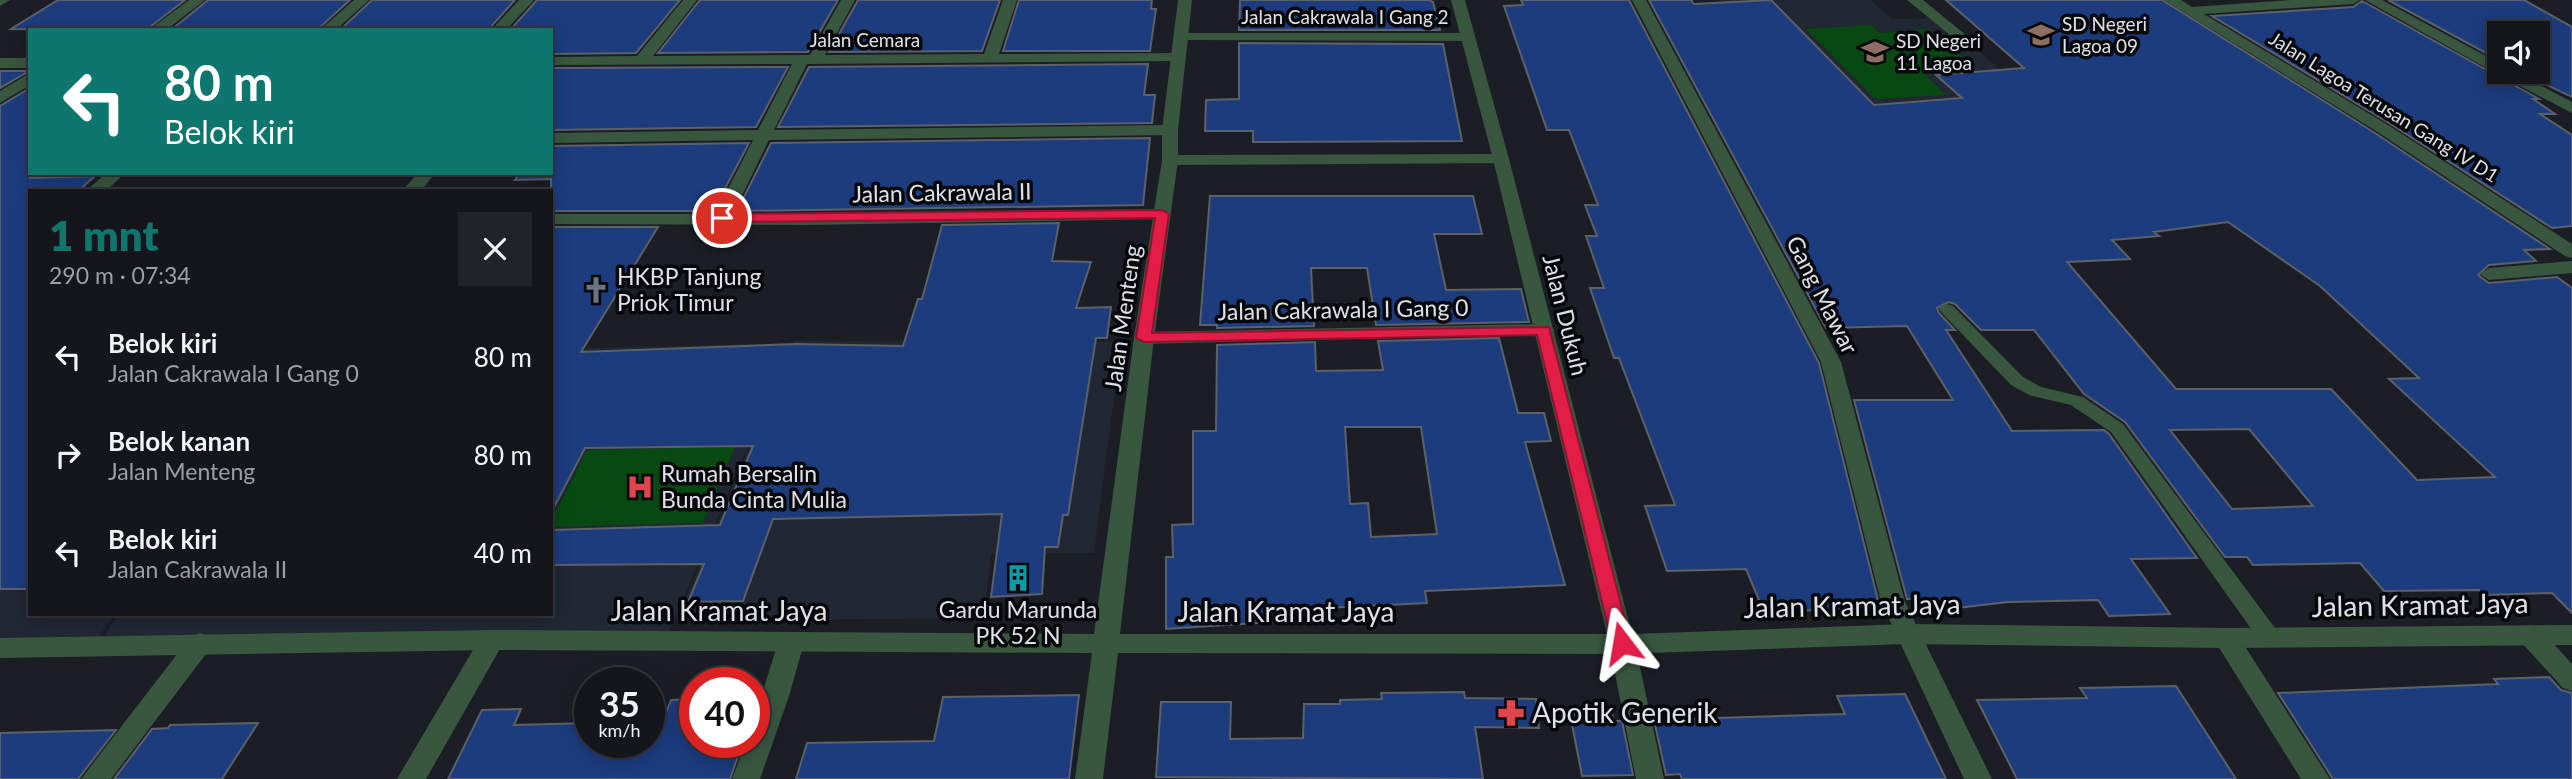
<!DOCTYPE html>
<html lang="id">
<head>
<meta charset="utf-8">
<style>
  :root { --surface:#14161c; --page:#212329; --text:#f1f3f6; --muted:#9d9fa3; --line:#33353b; --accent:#0f766e }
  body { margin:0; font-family:Lato,sans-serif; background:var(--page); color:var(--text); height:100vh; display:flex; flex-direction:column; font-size:26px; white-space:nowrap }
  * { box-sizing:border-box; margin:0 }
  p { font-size:23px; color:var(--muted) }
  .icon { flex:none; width:38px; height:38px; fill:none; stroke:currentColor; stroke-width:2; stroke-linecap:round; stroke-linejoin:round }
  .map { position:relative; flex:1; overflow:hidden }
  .panel { position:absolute; left:28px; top:189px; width:525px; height:427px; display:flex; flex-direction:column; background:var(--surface); border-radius:0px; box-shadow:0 4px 18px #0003,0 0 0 2px var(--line) }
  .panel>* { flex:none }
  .banner { position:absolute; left:28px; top:28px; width:525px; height:147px; border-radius:0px; box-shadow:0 4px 18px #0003,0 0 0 2px var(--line); background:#0f766e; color:#fff; overflow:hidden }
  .buttons { position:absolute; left:2487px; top:21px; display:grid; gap:14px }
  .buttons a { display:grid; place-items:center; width:63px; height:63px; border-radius:0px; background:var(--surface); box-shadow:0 4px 18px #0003,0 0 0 2px var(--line); font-size:35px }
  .speed { position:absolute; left:574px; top:667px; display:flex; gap:14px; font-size:35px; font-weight:700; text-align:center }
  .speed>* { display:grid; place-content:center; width:91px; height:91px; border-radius:50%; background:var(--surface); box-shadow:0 4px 18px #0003,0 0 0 2px var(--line); line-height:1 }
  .speed small { font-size:18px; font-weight:400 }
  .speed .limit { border:10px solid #d22; background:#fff; color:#111 }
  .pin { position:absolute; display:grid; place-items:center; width:60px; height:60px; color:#fff; margin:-30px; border:4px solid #fff; border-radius:50%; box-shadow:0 2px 7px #0007 }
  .me { position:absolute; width:77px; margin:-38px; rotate:346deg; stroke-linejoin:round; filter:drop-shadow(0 0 5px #0008) }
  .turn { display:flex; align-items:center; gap:24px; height:147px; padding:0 21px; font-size:32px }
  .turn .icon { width:91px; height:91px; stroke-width:2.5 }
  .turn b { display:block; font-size:49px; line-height:60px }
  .round { display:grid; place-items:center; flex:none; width:74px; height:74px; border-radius:0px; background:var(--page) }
  .summary { display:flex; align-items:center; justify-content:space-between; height:119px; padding:0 21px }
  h1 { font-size:42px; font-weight:800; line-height:52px; color:var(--accent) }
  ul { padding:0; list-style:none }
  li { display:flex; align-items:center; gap:21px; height:98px; padding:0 21px }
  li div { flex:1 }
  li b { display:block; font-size:26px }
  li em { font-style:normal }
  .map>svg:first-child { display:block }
  .built { fill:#212733 }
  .green { fill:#074910 }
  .building { fill:#1d3c7e; stroke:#5c6069; stroke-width:2; fill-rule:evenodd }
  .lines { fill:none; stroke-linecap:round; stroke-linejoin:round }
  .service { fill:#39573f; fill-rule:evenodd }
  .minor { fill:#39573f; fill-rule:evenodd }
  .tertiary { fill:#39573f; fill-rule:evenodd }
  .route { fill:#e11d48; stroke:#92132f; stroke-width:2 }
  .labels { text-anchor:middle; stroke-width:7; stroke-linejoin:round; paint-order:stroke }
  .far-street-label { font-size:19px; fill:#dfe1e6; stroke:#07080b }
  .far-poi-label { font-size:19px; fill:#dfe1e6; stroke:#07080b; text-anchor:start }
  .street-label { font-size:23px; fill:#dfe1e6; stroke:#07080b }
  .poi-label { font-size:23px; fill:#dfe1e6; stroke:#07080b; text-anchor:start }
  .near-street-label { font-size:28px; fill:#dfe1e6; stroke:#07080b }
  .near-poi-label { font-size:28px; fill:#dfe1e6; stroke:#07080b; text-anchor:start }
</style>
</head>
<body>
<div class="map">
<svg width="2572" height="779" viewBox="0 0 2572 779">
  <rect width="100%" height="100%" fill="#1b1e25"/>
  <path class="built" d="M 1719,0 L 1871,0 L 1892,19 L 1941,18 L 2040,105 L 1937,141 L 1802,84 Z
    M 794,341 L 1121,342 L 1094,553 L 991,554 L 984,618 L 676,621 Z
    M 792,343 L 665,642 L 103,638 L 118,614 L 551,614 L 551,349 Z
    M 0,356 L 30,356 L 30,614 L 115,614 L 97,639 L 0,640 Z"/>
  <path class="green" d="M 1871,25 L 1880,33 L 1930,29 L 1975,68 L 1922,72 L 1946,95 L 1875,99 L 1806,29 Z
    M 735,447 L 703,523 L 551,527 L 551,521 L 587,450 Z"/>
  <path class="building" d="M 58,0 L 185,0 L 146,30 L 11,29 Z
    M 208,0 L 350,0 L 317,30 L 171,30 Z
    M 372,0 L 515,0 L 488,30 L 340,30 Z
    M 537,0 L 680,0 L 636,53 L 551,54 L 551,30 L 510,30 Z
    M 700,0 L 838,0 L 808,52 L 658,53 Z
    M 858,0 L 1000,0 L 982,51 L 829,52 Z
    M 1019,0 L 1152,0 L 1151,9 L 1156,9 L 1150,51 L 1003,51 Z
    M 1240,0 L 1429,0 L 1433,2 L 1440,30 L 1239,30 Z
    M 1521,0 L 1629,0 L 1819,363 L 1878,600 L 1846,601 L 1850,609 L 1764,612 L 1746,569 L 1667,571 L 1645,506 L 1675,505 L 1619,358 L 1614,358 L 1590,288 L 1604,288 L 1586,236 L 1597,236 L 1585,205 L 1598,205 L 1569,130 L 1547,130 L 1504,6 L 1523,5 Z
    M 1649,0 L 1691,0 L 1694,4 L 1771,0 L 1874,105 L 1962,98 L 1936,75 L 2024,68 L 1946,0 L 2162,0 L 2375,133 L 2550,249 L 2524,250 L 2536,261 L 2489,265 L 2478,275 L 2489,283 L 2557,277 L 2572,288 L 2572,613 L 2552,593 L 2483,595 L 2479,590 L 2384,591 L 2360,563 L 2253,565 L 2247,557 L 2225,557 L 2125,422 L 2084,394 L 2034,330 L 1981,330 L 1955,304 L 1948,302 L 1937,308 L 1939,313 L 1955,330 L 1946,330 L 2012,431 L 2104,430 L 2109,434 L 2197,558 L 2131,559 L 2170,614 L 2109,616 L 2098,600 L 2008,602 L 1923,612 L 1918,599 L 1907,599 L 1854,400 L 1953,400 L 1907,326 L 1826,328 ZM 2228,222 L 2320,286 L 2419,378 L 2389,379 L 2495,477 L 2417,480 L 2331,389 L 2176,389 L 2067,262 L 2130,259 L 2112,240 L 2159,236 L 2154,232 ZM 2249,429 L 2313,506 L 2232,509 L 2170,430 Z
    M 2388,0 L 2524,0 L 2572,27 L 2572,97 L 2520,72 L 2538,72 L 2538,33 L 2499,33 L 2499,60 Z
    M 2362,1 L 2539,99 L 2533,99 L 2555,114 L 2540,114 L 2572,135 L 2572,226 L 2552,228 L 2389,123 L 2212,16 L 2353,7 Z
    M 1239,43 L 1443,44 L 1462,141 L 1253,142 L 1253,131 L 1205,131 L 1206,100 L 1239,99 Z
    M 1148,64 L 1144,95 L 1155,95 L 1152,123 L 778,127 L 809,67 Z
    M 788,67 L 756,127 L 551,130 L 551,68 Z
    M 0,71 L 29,71 L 0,88 Z
    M 30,88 L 30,178 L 95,176 L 78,191 L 30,191 L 30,589 L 0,589 L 0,106 Z
    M 1150,138 L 1143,205 L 737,211 L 771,143 Z
    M 749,143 L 713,211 L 551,211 L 551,179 L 515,180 L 520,173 L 551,173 L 551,146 Z
    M 1210,196 L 1473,196 L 1482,234 L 1434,234 L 1446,290 L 1521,289 L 1529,322 L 1376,325 L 1367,268 L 1311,268 L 1314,326 L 1217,328 L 1217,325 L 1200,325 Z
    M 1059,223 L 1052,261 L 1091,262 L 1076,308 L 1111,307 L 1107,338 L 1096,338 L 1068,515 L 1063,515 L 1058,547 L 1045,547 L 1042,594 L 991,597 L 1002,514 L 773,519 L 743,601 L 688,602 L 704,564 L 551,565 L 551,530 L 720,525 L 753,446 L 585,448 L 551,513 L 551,227 L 658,227 L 581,352 L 796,344 L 903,346 L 918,299 L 922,299 L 942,225 Z
    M 1499,338 L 1518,413 L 1544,413 L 1551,441 L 1525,442 L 1565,585 L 1425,591 L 1427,603 L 1303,609 L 1304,620 L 1166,629 L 1166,557 L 1173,557 L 1172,525 L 1193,524 L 1193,431 L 1216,431 L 1217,345 L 1315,342 L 1316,371 L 1383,370 L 1378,341 ZM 1345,427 L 1421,427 L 1437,534 L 1371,537 L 1368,503 L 1350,504 Z
    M 2549,677 L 2561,690 L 2572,693 L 2572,779 L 2333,779 L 2278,693 L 2498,684 L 2494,679 Z
    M 2176,686 L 2236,779 L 2017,779 L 1977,700 L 2087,698 L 2080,688 Z
    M 1464,692 L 1465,698 L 1536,699 L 1539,728 L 1475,727 L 1483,779 L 1156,777 L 1161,702 L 1231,702 L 1230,739 L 1303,738 L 1304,704 L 1340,704 L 1340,700 L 1382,699 L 1381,693 Z
    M 1905,694 L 1946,779 L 1682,779 L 1680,774 L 1666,775 L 1654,720 L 1845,714 L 1837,696 Z
    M 1079,695 L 1069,779 L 796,779 L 807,743 L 934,741 L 943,697 Z
    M 695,699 L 695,742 L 743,742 L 730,779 L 448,779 L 482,710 L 521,709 L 514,725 L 590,723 L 590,742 L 649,742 L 649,720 L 663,720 L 671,700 Z
    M 1570,714 L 1612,714 L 1614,721 L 1622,721 L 1633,775 L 1582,776 Z
    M 258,723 L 222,779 L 114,779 L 152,729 L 168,728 L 170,725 Z
    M 116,730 L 78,779 L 0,779 L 0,733 Z"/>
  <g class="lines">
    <path class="service" d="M 1947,304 L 1953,306 L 2023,377 L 2041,387 L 2083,397 L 2123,424 L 2278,632 L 2281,638 L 2278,644 L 2270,646 L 2262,644 L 2111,432 L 2071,405 L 2029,395 L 2011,385 L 1941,312 L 1939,309 L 1941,306 Z"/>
    <path class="minor" d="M 0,0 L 10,0 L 0,6 Z
      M 189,0 L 205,0 L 166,30 L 149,30 Z
      M 354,0 L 369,0 L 336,30 L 320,30 Z
      M 519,0 L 534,0 L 506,30 L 491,30 Z
      M 683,0 L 697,0 L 653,56 L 810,55 L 841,0 L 855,0 L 825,55 L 984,54 L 1003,0 L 1017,0 L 999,54 L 1179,53 L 1186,57 L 1179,61 L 807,64 L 774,130 L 1170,125 L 1178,130 L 1170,135 L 769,140 L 733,214 L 1162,209 L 1171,214 L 1162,219 L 804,225 L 551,224 L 551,214 L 715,214 L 753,140 L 551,143 L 551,133 L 758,130 L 792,64 L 551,65 L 551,57 L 637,56 Z
      M 1632,0 L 1646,0 L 1841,362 L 1905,602 L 1992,779 L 1964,779 L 1881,602 L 1821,362 Z
      M 1907,0 L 1923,0 L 1978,45 L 1976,48 L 1966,48 Z
      M 2164,0 L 2181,0 L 2192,7 L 2291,0 L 2360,0 L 2353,4 L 2204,14 L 2388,125 L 2572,244 L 2572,258 L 2565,256 L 2376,131 Z
      M 2365,0 L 2382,0 L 2499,63 L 2499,72 L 2515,72 L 2572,102 L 2572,113 L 2499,75 Z
      M 1181,33 L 1468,33 L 1475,37 L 1468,41 L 1176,40 L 1174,37 Z
      M 0,58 L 30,58 L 30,68 L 0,68 Z
      M 30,73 L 30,85 L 0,103 L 0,91 Z
      M 1501,154 L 1509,159 L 1507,163 L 1170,165 L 1162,160 L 1170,155 Z
      M 106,173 L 125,173 L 106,191 L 86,191 Z
      M 418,173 L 435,173 L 421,191 L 402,191 Z
      M 2572,261 L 2572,273 L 2489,280 L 2480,274 L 2489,268 Z
      M 1544,324 L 1551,326 L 1554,330 L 1551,334 L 1144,344 L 1137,342 L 1134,338 L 1137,334 L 1144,332 Z
      M 2530,625 L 2539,628 L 2572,664 L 2572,691 L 2563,688 L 2521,642 L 2517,635 L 2521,628 Z
      M 2226,628 L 2235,631 L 2330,779 L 2301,779 L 2213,638 L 2217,631 Z
      M 492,630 L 501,633 L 505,640 L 426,779 L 397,779 L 483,633 Z
      M 200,633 L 209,636 L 213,643 L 209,650 L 111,779 L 81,779 L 191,636 Z
      M 791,633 L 800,636 L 804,643 L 789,696 L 760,779 L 732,779 L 746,742 L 754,742 L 754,719 L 778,643 L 782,636 Z
      M 1622,634 L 1631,637 L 1635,644 L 1664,779 L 1636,779 L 1609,644 L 1613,637 Z"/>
    <path class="tertiary" d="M 1178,0 L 1192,0 L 1178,130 L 1178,160 L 1154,338 L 1120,634 L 1607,634 L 1493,159 L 1451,0 L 1465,0 L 1509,159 L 1632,634 L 1908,624 L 2226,628 L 2572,625 L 2572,645 L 2226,648 L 1908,644 L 1622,654 L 1118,653 L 1103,779 L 1075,779 L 1092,653 L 492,650 L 0,658 L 0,638 L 492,630 L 1094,634 L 1134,338 L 1162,160 L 1162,130 Z"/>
  </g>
  <path class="route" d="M 1162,210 L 1169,214 L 1152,333 L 1549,327 L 1631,643 L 1628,649 L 1622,651 L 1615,649 L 1612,643 L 1537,335 L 1144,342 L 1136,338 L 1155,218 L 722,222 L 715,218 L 722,214 Z"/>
  <defs>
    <symbol id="school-bare" viewBox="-9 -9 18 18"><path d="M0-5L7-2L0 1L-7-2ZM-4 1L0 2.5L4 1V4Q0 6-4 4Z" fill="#8d6e63" stroke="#07080b" stroke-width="2.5" paint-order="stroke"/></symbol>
    <symbol id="church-bare" viewBox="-9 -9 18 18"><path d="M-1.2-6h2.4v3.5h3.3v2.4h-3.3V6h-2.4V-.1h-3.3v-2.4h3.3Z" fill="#6b7280" stroke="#07080b" stroke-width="2.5" paint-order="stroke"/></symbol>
    <symbol id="hospital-bare" viewBox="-9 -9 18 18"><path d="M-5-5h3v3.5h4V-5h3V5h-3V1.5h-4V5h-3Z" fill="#e0444e" stroke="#07080b" stroke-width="2.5" paint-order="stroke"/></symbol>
    <symbol id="building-bare" viewBox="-9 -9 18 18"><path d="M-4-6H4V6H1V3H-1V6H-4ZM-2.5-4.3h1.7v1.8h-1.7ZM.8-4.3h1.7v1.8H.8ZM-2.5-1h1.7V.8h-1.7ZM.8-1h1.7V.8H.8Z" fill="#0f9aa8" stroke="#07080b" stroke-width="2.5" paint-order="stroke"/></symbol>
    <symbol id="pharmacy-bare" viewBox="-9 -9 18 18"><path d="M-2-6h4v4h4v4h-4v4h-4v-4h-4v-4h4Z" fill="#e0444e" stroke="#07080b" stroke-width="2.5" paint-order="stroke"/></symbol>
  </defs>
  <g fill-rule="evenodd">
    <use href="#school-bare" x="2022" y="16" width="38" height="38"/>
    <use href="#school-bare" x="1856" y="33" width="38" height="38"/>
    <use href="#church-bare" x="577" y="271" width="38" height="38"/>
    <use href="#hospital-bare" x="621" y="468" width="38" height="38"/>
    <use href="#building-bare" x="999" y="559" width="38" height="38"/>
    <use href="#pharmacy-bare" x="1492" y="694" width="38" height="38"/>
  </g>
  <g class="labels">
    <g class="far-street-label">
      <text x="1345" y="24">Jalan Cakrawala I Gang 2</text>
      <text x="865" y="47">Jalan Cemara</text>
      <text transform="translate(2384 107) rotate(32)" y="7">Jalan Lagoa Terusan Gang IV D1</text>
    </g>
    <g class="far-poi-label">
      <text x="2062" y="31">SD Negeri<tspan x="2062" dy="22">Lagoa 09</tspan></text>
      <text x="1896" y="48">SD Negeri<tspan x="1896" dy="22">11 Lagoa</tspan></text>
    </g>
    <g class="street-label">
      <text transform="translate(942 193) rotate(-1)" y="8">Jalan Cakrawala II</text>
      <text transform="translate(1822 295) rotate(63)" y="8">Gang Mawar</text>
      <text transform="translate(1343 310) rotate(-1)" y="8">Jalan Cakrawala I Gang 0</text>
      <text transform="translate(1565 315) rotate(76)" y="8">Jalan Dukuh</text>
      <text transform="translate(1123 318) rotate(-82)" y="8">Jalan Menteng</text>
    </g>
    <g class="poi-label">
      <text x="617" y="285">HKBP Tanjung<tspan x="617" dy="26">Priok Timur</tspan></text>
      <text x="661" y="482">Rumah Bersalin<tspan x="661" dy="26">Bunda Cinta Mulia</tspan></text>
      <text x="1018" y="618" text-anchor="middle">Gardu Marunda<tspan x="1018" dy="26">PK 52 N</tspan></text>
    </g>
    <g class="near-street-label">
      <text transform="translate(2420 605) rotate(-1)" y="10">Jalan Kramat Jaya</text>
      <text transform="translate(1852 606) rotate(-1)" y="10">Jalan Kramat Jaya</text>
      <text x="719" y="621">Jalan Kramat Jaya</text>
      <text x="1286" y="622">Jalan Kramat Jaya</text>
    </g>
    <g class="near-poi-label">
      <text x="1532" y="723">Apotik Generik</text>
    </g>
  </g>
</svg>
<div class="buttons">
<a><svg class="icon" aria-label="sound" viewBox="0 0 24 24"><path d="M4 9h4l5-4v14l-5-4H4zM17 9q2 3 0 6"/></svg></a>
</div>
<div class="speed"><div>35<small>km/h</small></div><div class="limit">40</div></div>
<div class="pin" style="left:722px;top:218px;background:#d93025"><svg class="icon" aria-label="arrive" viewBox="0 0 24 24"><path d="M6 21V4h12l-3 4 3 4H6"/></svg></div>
<svg class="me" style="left:1622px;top:643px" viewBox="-20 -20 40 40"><path d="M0-17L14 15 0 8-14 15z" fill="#e11d48" stroke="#fff" stroke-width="4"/></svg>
<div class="banner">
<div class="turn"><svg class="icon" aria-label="left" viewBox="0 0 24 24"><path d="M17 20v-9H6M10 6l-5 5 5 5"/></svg><div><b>80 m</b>Belok kiri</div></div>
</div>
<section class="panel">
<div class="summary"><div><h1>1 mnt</h1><p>290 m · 07:34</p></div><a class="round"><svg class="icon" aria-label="close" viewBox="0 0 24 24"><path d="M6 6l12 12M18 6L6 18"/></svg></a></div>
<ul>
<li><svg class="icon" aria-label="left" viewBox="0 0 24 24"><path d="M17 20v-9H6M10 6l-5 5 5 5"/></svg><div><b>Belok kiri</b><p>Jalan Cakrawala I Gang 0</p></div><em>80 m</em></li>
<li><svg class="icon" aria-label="right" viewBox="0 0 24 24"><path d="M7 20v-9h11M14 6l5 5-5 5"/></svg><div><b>Belok kanan</b><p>Jalan Menteng</p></div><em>80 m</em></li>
<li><svg class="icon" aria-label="left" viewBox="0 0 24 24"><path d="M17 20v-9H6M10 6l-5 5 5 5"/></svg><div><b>Belok kiri</b><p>Jalan Cakrawala II</p></div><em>40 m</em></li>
</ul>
</section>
</div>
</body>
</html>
